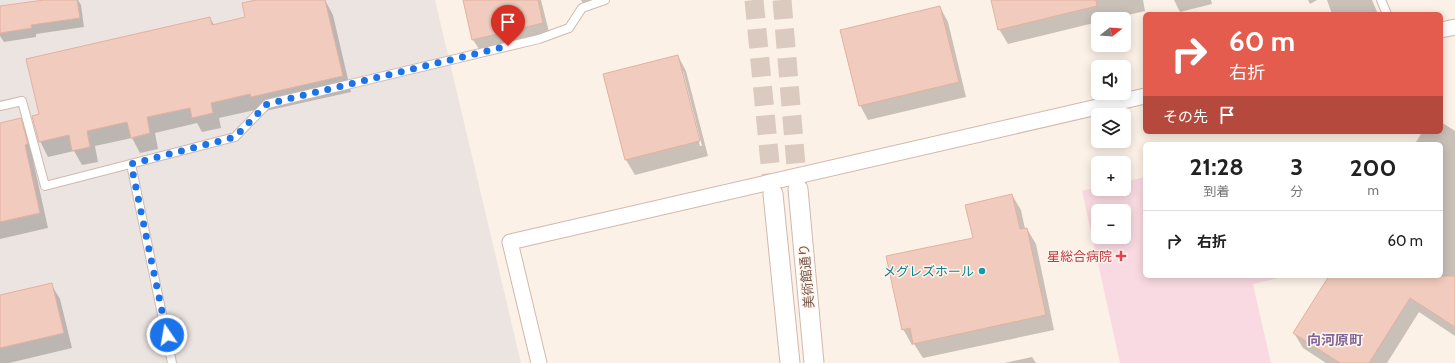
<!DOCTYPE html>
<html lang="ja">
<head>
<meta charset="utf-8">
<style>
  :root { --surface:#fff; --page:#f2f2f2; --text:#222; --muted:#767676; --line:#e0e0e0 }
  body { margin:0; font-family:Cabin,"Noto Sans JP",sans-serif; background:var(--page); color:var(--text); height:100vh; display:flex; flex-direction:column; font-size:15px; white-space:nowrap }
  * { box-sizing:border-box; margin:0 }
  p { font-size:13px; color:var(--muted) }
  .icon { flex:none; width:22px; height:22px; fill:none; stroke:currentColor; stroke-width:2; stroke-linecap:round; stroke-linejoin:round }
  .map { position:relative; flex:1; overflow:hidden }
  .side { position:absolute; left:1143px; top:142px; width:300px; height:136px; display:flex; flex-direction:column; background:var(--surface); border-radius:6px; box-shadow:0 2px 10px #0003 }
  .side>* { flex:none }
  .guide { position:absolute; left:1143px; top:12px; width:300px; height:122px; border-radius:6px; box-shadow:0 2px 10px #0003; background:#e45c4d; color:#fff; overflow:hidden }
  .needle { width:26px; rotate:73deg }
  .controls { position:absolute; left:1091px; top:12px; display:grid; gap:8px }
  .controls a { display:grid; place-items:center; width:40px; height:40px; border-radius:6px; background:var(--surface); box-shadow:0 2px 10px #0003; font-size:20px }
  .pin { position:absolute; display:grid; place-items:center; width:34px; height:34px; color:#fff; margin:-41px -17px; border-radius:50% 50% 50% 0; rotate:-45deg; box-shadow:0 0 4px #0007 }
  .pin .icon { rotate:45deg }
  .me { position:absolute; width:44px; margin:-22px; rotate:348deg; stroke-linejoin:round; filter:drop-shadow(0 0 3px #0008) }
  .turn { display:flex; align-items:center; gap:14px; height:84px; padding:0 20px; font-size:18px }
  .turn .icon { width:52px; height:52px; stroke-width:2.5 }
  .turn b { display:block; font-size:28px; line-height:34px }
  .then { display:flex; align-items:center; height:38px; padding:0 20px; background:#0003; gap:8px; font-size:15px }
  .eta { display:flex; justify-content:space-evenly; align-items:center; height:68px; text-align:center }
  .eta b { font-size:24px; font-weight:700; line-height:28px }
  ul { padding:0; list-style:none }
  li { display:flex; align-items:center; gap:12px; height:60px; padding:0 20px; border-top:1px solid var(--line) }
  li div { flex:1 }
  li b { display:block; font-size:15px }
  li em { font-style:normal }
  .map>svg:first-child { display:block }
  .industrial { fill:#ece4e0 }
  .medical { fill:#fadae2; fill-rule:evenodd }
  .shadow { fill:#0003; fill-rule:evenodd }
  .building { fill:#f1ccbe; stroke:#e4b09f }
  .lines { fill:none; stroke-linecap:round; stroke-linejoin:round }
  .tertiary-tunnel { stroke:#dacabf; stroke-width:19; stroke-dasharray:19 10; stroke-linecap:butt }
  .service-casing { stroke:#d0b9af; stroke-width:10 }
  .minor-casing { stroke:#d0b9af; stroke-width:17 }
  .tertiary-casing { stroke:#d0b9af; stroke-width:21 }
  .service { stroke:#fff; stroke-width:8 }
  .minor { stroke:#fff; stroke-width:15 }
  .tertiary { stroke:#fff; stroke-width:19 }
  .route { stroke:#1a73e8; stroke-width:7; stroke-dasharray:0 12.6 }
  .health-dot { fill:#e0444e; stroke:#fff5ed; stroke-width:1.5 }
  .culture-dot { fill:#0f9aa8; stroke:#fff5ed; stroke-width:1.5 }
  .labels { text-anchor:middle; stroke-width:3; stroke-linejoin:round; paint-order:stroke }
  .health-label { font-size:13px; fill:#be3a42; stroke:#fff5ed; text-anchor:end }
  .culture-label { font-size:13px; fill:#0d838f; stroke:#fff5ed; text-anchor:end }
  .street-label { font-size:13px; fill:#75554b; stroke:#fff5ed }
  .neighbourhood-label { font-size:14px; font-weight:bold; fill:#816799; stroke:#fff5ed }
</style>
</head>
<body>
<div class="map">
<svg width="1455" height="363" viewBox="0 0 1455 363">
  <rect width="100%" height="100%" fill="#fcf1e6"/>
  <path class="industrial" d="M 0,0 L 435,0 L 521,363 L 0,363 Z"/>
  <path class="medical" d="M 1145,177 L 1145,276 L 1287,276 L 1253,284 L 1271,363 L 1120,363 L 1082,191 L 1098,187 L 1098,189 L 1124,189 L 1124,182 ZM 1098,211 L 1124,211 L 1124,237 L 1098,237 Z"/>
  <path class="shadow" d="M 48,0 L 78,0 L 81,5 L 84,27 L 36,34 L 36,37 L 4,42 L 0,36 L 0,7 Z
    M 260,0 L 325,0 L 333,15 L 351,92 L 261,112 L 259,109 L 219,118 L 221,128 L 202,132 L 197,123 L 155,133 L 158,149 L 140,153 L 132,138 L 95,146 L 98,162 L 82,165 L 74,151 L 48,157 L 40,141 L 40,115 L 210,18 L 214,25 L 247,18 Z
    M 464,0 L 541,0 L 550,36 L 481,52 L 473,40 Z
    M 581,0 L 596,0 L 583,3 Z
    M 992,0 L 1143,0 L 1145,11 L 1111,19 L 1098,19 L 1098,22 L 1008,44 L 999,29 Z
    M 1174,0 L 1211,0 L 1212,4 L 1180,12 Z
    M 1308,0 L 1317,0 L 1310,4 Z
    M 1327,0 L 1372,0 L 1378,14 L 1332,14 Z
    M 940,7 L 948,22 L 966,97 L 868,120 L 860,105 Z
    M 678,56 L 686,71 L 708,156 L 635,175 L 626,160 L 605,75 ZM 681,71 L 683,71 L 702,146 L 700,146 Z
    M 21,120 L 29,135 L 36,159 L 33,160 L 48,228 L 0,239 L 0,124 Z
    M 1441,122 L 1455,131 L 1455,336 L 1419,312 L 1387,363 L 1326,363 L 1303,348 L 1294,333 L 1330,276 L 1441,276 L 1441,144 L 1415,144 L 1422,132 L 1441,132 Z
    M 1012,195 L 1021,210 L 1025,229 L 1027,229 L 1036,244 L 1054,330 L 923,358 L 914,344 L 912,345 L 903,329 L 974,238 Z
    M 51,284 L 60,299 L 72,348 L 9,363 L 0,363 L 0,296 Z
    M 1032,357 L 1036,363 L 1004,363 Z"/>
  <path class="building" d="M 44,0 L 77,0 L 80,18 L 31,25 L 32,28 L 0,33 L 0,6 Z
    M 256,0 L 325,0 L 343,76 L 251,97 L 250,94 L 211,103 L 213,113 L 192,118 L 190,108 L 147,117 L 150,133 L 131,138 L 127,122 L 87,131 L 90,147 L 72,151 L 69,135 L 39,142 L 32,116 L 39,114 L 26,59 L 210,17 L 212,25 L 245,17 L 242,3 Z
    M 463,0 L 538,0 L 543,23 L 472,40 Z
    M 991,0 L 1096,0 L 1097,6 L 998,30 Z
    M 940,6 L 959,82 L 859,106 L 840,30 Z
    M 678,55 L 700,141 L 625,160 L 603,74 Z
    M 21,118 L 28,144 L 25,145 L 40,213 L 0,222 L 0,123 Z
    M 1012,194 L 1020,229 L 1027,228 L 1046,315 L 913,344 L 910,328 L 902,330 L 886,256 L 973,238 L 965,205 Z
    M 1329,276 L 1455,276 L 1455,327 L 1410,298 L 1369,363 L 1340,363 L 1293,333 Z
    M 52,283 L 64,333 L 0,348 L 0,295 Z"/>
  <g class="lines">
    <path class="tertiary-tunnel" d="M 754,0 L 773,194
      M 782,0 L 798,189"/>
    <defs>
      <path id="service" d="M 1381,0 L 1387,14
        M 0,106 L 22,101 L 45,186 L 235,137 L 267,104 L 539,39 L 569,28 L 582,8 L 605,0
        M 131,164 L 172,363"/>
      <path id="minor" d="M 1441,30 L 1455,27
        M 539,363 L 510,242 L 1145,96"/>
      <path id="tertiary" d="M 798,189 L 814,363
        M 773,194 L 790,363"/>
    </defs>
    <use href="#service" class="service-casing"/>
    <use href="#minor" class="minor-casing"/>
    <use href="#tertiary" class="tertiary-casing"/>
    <use href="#service" class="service"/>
    <use href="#minor" class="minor"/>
    <use href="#tertiary" class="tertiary"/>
  </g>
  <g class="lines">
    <path class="route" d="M 167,335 L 131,164 L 235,137 L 267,104 L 508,46"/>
  </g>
  <path class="health-dot" d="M1119 250h4v4h4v4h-4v4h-4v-4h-4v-4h4z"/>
  <circle class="culture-dot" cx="982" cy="271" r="4"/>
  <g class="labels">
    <g class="health-label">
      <text x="1112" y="261">星総合病院</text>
    </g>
    <g class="culture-label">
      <text x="974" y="276">メグレズホール</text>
    </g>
    <g class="street-label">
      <text transform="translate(806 276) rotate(-95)" y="5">美術館通り</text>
    </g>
    <g class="neighbourhood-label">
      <text x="1335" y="345">向河原町</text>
    </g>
  </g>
</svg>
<div class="controls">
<a><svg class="needle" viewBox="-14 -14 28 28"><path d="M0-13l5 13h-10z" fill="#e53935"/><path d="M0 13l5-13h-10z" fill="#767676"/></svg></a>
<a><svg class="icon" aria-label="sound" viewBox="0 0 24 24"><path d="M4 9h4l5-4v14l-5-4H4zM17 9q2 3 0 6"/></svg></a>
<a><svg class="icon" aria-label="layers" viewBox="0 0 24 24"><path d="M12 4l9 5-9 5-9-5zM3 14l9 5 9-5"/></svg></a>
<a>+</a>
<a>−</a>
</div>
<div class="pin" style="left:508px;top:46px;background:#d93025"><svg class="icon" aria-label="arrive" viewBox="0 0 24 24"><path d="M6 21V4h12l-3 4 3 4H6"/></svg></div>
<svg class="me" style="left:167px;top:335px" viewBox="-20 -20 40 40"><circle r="17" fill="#1a73e8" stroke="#fff" stroke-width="3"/><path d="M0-11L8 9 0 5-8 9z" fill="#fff"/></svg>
<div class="guide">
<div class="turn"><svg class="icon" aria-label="right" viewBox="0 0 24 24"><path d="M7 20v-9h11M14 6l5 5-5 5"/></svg><div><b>60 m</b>右折</div></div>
<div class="then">その先<svg class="icon" aria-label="arrive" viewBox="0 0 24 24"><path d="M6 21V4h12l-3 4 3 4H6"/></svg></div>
</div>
<section class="side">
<div class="eta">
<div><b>21:28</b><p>到着</p></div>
<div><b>3</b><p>分</p></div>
<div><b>200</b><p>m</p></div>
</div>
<ul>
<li><svg class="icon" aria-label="right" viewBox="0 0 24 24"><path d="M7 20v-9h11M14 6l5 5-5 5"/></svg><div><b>右折</b></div><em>60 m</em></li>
</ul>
</section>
</div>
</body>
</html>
